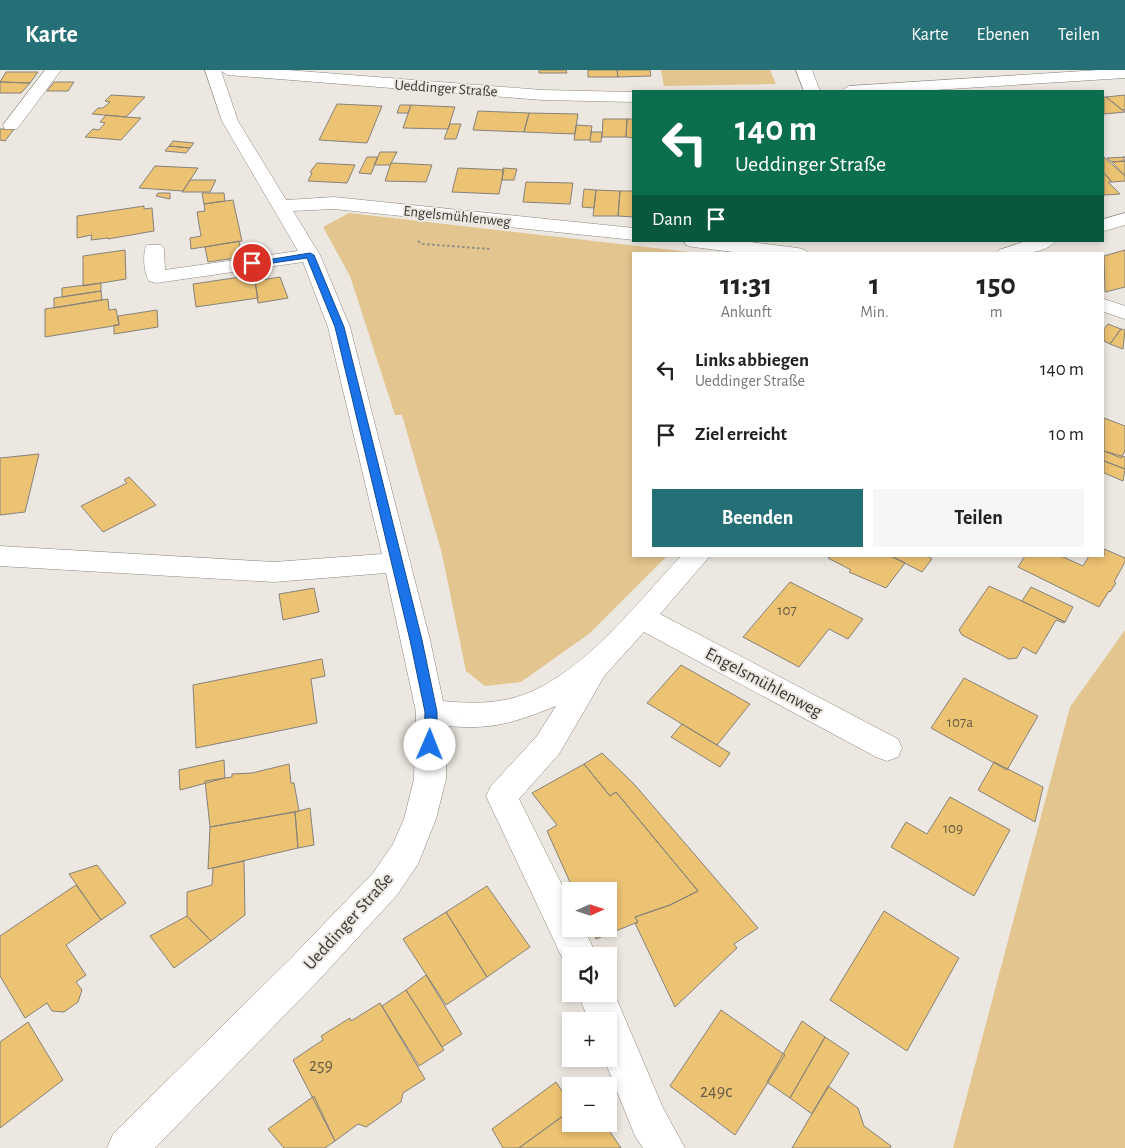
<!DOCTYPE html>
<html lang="de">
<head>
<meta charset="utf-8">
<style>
  :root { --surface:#fff; --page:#f6f6f6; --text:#222; --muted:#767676; --accent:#257076 }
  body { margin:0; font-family:"Alegreya Sans",sans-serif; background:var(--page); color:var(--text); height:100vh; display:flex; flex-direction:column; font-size:19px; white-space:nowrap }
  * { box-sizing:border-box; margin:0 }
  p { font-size:16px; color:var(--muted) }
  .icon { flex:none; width:28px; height:28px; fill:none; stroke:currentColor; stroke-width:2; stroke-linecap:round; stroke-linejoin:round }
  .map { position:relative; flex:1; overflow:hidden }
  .panel { position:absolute; left:632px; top:182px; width:472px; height:305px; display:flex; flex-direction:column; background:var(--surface); border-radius:0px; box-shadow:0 2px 8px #0003 }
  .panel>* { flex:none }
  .banner { position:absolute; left:632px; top:20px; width:472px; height:152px; border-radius:0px; box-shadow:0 2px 8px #0003; background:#0b6e4f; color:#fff; overflow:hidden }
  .needle { width:32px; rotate:87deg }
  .tools { position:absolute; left:562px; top:812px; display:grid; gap:10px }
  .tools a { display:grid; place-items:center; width:55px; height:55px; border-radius:0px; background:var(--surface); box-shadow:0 2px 8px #0003; font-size:25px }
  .pin { position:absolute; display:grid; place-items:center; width:42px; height:42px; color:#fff; margin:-21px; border:2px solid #fff; border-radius:50%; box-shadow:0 1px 5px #0007 }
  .me { position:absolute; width:55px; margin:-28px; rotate:1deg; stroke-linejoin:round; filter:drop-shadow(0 0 4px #0008) }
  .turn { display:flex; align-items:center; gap:18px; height:105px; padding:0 20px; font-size:22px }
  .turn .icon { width:65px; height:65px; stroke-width:2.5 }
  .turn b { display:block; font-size:35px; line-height:42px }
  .then { display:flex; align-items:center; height:48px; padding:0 20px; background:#0003; gap:10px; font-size:19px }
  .eta { display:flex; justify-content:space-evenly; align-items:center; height:85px; text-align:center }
  .eta b { font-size:30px; font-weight:700; line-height:35px }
  .button { display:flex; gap:10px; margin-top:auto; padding:10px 20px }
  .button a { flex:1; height:58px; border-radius:0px; background:var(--accent); color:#fff; font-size:20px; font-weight:700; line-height:58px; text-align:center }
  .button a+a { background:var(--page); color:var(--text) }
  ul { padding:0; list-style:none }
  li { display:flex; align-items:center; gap:15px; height:65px; padding:0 20px }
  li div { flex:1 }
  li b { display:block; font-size:19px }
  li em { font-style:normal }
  header { display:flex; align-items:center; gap:30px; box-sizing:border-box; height:70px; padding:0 25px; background:var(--accent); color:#fff }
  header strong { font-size:24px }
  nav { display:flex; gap:28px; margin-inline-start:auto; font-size:18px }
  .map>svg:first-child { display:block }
  .green { fill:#e2c58f }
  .building { fill:#ecc273; stroke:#86827b }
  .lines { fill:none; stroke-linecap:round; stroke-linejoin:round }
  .minor-casing { stroke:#8b877f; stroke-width:1 }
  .path { stroke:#928f8a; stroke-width:2; stroke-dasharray:2.5 2.5; stroke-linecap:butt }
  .minor { fill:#fff; fill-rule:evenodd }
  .route { fill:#1a73e8; stroke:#114b97 }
  .labels { text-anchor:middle; stroke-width:4; stroke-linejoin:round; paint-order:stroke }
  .far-street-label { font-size:15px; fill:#3c3a37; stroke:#ece7e0 }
  .number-label { font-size:15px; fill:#685c46 }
  .street-label { font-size:18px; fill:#3c3a37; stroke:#ece7e0 }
  .near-number-label { font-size:18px; fill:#685c46 }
</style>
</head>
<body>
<header>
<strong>Karte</strong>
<nav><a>Karte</a><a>Ebenen</a><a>Teilen</a></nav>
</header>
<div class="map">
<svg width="1125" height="1078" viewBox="0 0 1125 1078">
  <rect width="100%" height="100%" fill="#ece7e0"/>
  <path class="green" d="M 661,0 L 770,0 L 776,14 L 664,16 Z
    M 349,143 L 707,184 L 634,184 L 634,486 L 667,486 L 590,563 L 521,612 L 485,616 L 466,601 L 442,484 L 402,345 L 395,345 L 350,206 L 323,157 Z
    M 1125,560 L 1125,1078 L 953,1078 L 1070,637 Z"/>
  <path class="building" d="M 539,0 L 566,0 L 567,3 L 539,3 Z
    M 588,0 L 617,0 L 618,7 L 588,7 Z
    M 617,0 L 650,0 L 651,6 L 618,7 Z
    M 6,2 L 38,2 L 30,13 L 0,12 Z
    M 0,12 L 30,13 L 21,23 L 0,23 Z
    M 54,12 L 74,12 L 68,21 L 47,21 Z
    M 111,25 L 145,27 L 126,47 L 92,44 L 98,38 L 103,38 L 110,32 L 105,31 Z
    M 1125,25 L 1125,40 L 1122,40 L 1106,27 Z
    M 1104,27 L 1106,27 L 1125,42 L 1104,44 Z
    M 337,34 L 382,36 L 367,73 L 319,70 Z
    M 400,35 L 411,35 L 408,43 L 397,43 Z
    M 411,35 L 455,37 L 448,59 L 403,58 Z
    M 478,41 L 529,43 L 524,62 L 473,60 Z
    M 529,43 L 578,44 L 575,64 L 524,62 Z
    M 106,45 L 126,47 L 141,48 L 121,70 L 85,67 L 93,59 L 99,60 L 105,53 L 100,52 Z
    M 603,49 L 627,49 L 626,67 L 602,67 Z
    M 627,49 L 634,49 L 634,68 L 626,67 Z
    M 450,54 L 461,54 L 456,69 L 444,69 Z
    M 576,55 L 592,56 L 590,70 L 574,70 Z
    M 0,59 L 14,59 L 5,71 L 0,70 Z
    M 591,62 L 602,62 L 601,72 L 590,72 Z
    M 173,71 L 194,73 L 190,78 L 169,76 Z
    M 169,76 L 190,78 L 186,83 L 165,81 Z
    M 380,82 L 397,82 L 390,95 L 374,95 Z
    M 367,87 L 378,87 L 371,104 L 359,103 Z
    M 1104,87 L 1125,106 L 1125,111 L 1112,112 L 1104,103 Z
    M 1125,87 L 1123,88 L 1125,91 L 1112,92 L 1107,88 Z
    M 1125,91 L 1125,106 L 1112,92 Z
    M 317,93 L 355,95 L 347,113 L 308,111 L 312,103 L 310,102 Z
    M 391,93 L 392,93 L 432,95 L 426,112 L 385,111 Z
    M 155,96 L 198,98 L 183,121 L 139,118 Z
    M 458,98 L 504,100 L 499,124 L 452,122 Z
    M 503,98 L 517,99 L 514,110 L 502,110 Z
    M 1104,103 L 1112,112 L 1108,112 L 1120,124 L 1104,125 Z
    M 190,110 L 216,110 L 210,122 L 182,122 Z
    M 526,112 L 573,113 L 570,134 L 523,132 Z
    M 584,119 L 596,120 L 594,138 L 582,137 Z
    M 596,120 L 620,121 L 618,146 L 593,146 Z
    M 620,121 L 634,121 L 634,147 L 618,146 Z
    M 158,123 L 170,123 L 170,129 L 156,126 Z
    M 202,123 L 224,123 L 225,131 L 204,134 Z
    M 233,130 L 242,171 L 191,179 L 190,168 L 201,166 L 197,142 L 205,141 L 204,134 Z
    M 144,136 L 144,139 L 152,138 L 154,161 L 108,169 L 108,168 L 91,170 L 92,165 L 77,168 L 77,146 Z
    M 239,171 L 242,187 L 208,192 L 205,177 Z
    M 125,180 L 126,209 L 83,216 L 83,186 Z
    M 1125,180 L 1125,217 L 1105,222 L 1104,186 Z
    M 254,205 L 258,228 L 196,237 L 193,214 Z
    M 280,207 L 288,228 L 258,233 L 255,211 Z
    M 101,213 L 101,221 L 62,227 L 62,218 Z
    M 101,221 L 102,230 L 54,238 L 54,228 Z
    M 108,229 L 109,240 L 116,239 L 119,255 L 45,267 L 45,239 Z
    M 157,240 L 158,257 L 114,264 L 114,255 L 119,255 L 118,246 Z
    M 1108,254 L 1121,259 L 1110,274 L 1104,271 L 1104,259 Z
    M 1121,259 L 1125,260 L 1123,279 L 1110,274 Z
    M 1104,348 L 1125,356 L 1125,381 L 1121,388 L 1104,381 Z
    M 1104,381 L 1125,387 L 1125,399 L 1104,391 Z
    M 39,384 L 25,442 L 0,445 L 0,388 Z
    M 1104,391 L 1125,399 L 1123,411 L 1104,403 Z
    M 129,407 L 156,435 L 103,462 L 81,436 L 127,413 L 124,410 Z
    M 1104,479 L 1125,488 L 1125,492 L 1114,512 L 1116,513 L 1110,522 L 1109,521 L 1099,537 L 1018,497 L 1025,486 L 1061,486 L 1083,496 L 1089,486 L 1104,486 Z
    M 830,486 L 891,486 L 905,493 L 886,518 L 849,502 L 851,500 L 828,488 Z
    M 891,486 L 927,486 L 932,489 L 922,502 Z
    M 790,512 L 863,549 L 848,569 L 829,559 L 799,597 L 743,567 Z
    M 989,516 L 1022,531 L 1065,552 L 1064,553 L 1056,550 L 1036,584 L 1023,577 L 1017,588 L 1009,589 L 962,565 L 959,560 Z
    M 1031,517 L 1073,537 L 1065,552 L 1022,531 Z
    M 314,518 L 319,542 L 283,550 L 279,524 Z
    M 322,589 L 325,606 L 311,609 L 317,653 L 196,678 L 193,615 Z
    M 681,595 L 750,634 L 717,675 L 647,633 Z
    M 964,608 L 1038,646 L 1007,700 L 931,658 Z
    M 682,654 L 730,683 L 720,697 L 671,667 Z
    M 602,683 L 634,714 L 758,858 L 734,874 L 737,878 L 675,937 L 635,853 L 638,852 L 635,847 L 670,835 L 698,821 L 616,722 L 610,726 L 584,694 Z
    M 224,690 L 225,708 L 180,720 L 179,700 Z
    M 994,692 L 1043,717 L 1035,752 L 978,720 Z
    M 289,694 L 291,713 L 294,713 L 299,741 L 210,757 L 205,711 L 232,707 L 232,704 L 252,703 Z
    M 584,694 L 610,726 L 616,722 L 698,821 L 670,835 L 635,847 L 638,852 L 596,869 L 591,859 L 609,859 L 609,821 L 574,821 L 547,761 L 557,755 L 532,723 Z
    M 950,727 L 1010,760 L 974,826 L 891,777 L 906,752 L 927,764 Z
    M 310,738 L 314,775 L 298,778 L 295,742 Z
    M 295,742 L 298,778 L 208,799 L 210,757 Z
    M 244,791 L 245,845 L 211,871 L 187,846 L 187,822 L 212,815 L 213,798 Z
    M 97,795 L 126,833 L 101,850 L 69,804 Z
    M 76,815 L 101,850 L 66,875 L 86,905 L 76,912 L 82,920 L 78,932 L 64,942 L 52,941 L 47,933 L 25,948 L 0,906 L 0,866 Z
    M 487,816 L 530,877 L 487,907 L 446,842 Z
    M 884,841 L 959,888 L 907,981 L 830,930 Z
    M 446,842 L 487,907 L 446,935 L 403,869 Z
    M 187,846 L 211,871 L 174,898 L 150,866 Z
    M 426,905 L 462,964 L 442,977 L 406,920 Z
    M 406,920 L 444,980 L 419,996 L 382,936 Z
    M 380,933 L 425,1009 L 403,1023 L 401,1032 L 366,1057 L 358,1054 L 335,1071 L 293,990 L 323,970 L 321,966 L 350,948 L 351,951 Z
    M 721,940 L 785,985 L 735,1065 L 670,1016 Z
    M 802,951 L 825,967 L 790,1028 L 767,1012 Z
    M 28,952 L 63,1010 L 0,1058 L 0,972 Z
    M 825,967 L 849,983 L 812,1044 L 790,1028 Z
    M 556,1012 L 571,1035 L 571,1040 L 519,1078 L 503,1078 L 492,1059 Z
    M 828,1016 L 858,1038 L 864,1056 L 891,1076 L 890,1078 L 792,1078 Z
    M 314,1026 L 335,1071 L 325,1078 L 284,1078 L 268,1059 Z
    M 571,1040 L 571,1054 L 598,1054 L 604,1062 L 608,1059 L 621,1078 L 519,1078 Z"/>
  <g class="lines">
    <defs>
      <path id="minor" d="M 45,0 L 61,0 L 17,59 L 5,59 L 3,55 Z
        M 205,0 L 287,0 L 542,20 L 634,22 L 634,32 L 542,30 L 228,5 L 221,1 L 238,51 L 286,130 L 334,127 L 634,158 L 634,170 L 334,139 L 293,141 L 320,185 L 350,257 L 430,570 L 443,631 C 464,633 483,634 504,630 C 573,618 635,535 681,486 L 710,486 L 660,544 L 898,669 L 902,678 L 898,687 L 887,691 L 876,687 L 644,562 L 605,605 L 559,684 L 519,729 L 571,833 L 571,859 L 584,859 L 597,886 L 571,886 L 571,900 L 567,898 L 486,726 L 491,716 L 537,666 L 556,636 C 512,653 494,660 446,656 L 446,709 L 436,749 L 418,794 L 397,825 L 318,911 L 155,1078 L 107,1078 L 113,1064 L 292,887 L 373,803 L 393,774 L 404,749 L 414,709 L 416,642 L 386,503 L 274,512 L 0,496 L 0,476 L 274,492 L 382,484 L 328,257 L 303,192 L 156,213 L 149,211 C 144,204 142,182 147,175 L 161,175 L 164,179 L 165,200 L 298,181 L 222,51 Z
        M 796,0 L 812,0 L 820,21 L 804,21 Z
        M 1099,0 L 1125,0 L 1125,8 L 918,21 L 841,21 L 849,16 Z
        M 1125,143 L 1125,155 L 1104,161 L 1104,149 Z
        M 684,171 L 742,171 L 798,178 L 805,180 L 808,184 L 749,184 L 693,177 L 686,175 Z
        M 1026,171 L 1055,171 C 1046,185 1012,184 996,184 L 999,180 Z
        M 1104,229 L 1125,236 L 1125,249 L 1104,242 Z
        M 609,911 L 663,1038 L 685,1078 L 643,1078 L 635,1066 L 604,989 L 609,989 L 609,951 L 589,951 L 578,924 L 609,924 Z"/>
    </defs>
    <use href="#minor" class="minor-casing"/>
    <path class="path" d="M 418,171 L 423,174 L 490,179"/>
    <use href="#minor" class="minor"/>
  </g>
  <path class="route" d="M 310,183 L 314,185 L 344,257 L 422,570 L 437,642 L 437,675 L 430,681 L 424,675 L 425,642 L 410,570 L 335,257 L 307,188 L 252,196 L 248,193 Z"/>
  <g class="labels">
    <g class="far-street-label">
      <text transform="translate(446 18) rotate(4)" y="5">Ueddinger Straße</text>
      <text transform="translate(457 146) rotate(6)" y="5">Engelsmühlenweg</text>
    </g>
    <g class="number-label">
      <text x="787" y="545">107</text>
      <text x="960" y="657">107a</text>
      <text x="953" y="763">109</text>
    </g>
    <g class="street-label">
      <text transform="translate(764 612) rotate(28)" y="6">Engelsmühlenweg</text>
      <text transform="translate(348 851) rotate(-48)" y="6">Ueddinger Straße</text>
    </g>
    <g class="near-number-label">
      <text x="321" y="1001">259</text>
      <text x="716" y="1027">249c</text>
    </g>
  </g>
</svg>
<div class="tools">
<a><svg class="needle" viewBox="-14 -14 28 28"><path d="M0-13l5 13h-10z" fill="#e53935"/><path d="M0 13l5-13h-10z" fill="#767676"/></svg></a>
<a><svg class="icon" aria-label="sound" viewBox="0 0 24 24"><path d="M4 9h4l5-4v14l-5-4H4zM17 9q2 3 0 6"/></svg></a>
<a>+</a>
<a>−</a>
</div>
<div class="pin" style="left:252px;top:193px;background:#d93025"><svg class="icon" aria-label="arrive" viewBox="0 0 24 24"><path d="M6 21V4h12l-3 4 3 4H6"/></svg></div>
<svg class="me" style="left:430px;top:675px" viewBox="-20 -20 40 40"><circle r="19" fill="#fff"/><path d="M0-13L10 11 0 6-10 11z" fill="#1a73e8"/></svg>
<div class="banner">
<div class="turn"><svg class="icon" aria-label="left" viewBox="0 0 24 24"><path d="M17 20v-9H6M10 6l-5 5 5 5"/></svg><div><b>140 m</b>Ueddinger Straße</div></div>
<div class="then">Dann<svg class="icon" aria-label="arrive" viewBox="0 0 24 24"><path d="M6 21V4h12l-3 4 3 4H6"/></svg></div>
</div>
<section class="panel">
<div class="eta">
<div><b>11:31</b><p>Ankunft</p></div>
<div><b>1</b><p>Min.</p></div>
<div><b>150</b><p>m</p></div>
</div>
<ul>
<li><svg class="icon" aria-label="left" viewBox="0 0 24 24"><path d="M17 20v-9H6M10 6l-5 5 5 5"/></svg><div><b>Links abbiegen</b><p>Ueddinger Straße</p></div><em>140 m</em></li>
<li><svg class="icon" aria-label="arrive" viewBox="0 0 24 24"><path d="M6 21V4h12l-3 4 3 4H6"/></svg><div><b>Ziel erreicht</b></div><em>10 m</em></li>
</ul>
<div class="button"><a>Beenden</a><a>Teilen</a></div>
</section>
</div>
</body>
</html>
